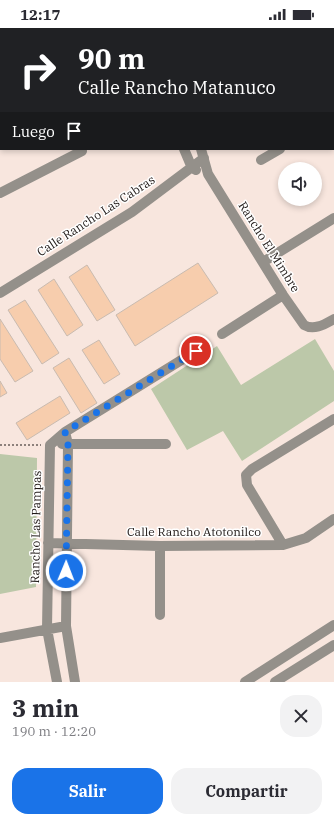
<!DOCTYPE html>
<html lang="es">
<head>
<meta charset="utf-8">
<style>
  :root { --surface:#fff; --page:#f2f2f3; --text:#2b2b33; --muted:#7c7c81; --accent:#1a73e8 }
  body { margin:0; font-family:"IBM Plex Serif",serif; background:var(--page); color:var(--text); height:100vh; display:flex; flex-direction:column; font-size:15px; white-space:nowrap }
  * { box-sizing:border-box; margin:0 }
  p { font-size:13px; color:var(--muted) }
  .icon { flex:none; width:22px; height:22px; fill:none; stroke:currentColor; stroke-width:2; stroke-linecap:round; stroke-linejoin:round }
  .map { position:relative; height:654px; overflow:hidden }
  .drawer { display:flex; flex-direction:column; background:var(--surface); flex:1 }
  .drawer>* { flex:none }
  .hud { position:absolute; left:0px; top:0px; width:334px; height:122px; box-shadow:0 2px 6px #0003; background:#202124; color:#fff; overflow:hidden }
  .tools { position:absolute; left:278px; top:134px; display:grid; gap:8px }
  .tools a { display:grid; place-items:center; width:44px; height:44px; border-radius:50%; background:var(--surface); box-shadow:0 2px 6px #0003; font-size:20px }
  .pin { position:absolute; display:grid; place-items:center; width:34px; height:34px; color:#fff; margin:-17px; border:2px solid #fff; border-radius:50%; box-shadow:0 1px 4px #0007 }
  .me { position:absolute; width:44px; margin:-22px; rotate:1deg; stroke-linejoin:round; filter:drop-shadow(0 0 3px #0008) }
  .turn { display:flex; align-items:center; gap:14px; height:84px; padding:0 12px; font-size:18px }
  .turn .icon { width:52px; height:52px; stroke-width:2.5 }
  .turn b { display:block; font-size:28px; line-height:34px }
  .then { display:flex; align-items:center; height:38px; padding:0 12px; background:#0003; gap:8px; font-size:15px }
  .round { display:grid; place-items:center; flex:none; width:42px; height:42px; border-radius:16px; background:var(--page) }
  .head { display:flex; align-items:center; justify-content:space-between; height:68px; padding:0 12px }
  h1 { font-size:24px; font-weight:800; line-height:30px }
  .action { display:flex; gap:8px; margin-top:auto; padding:8px 12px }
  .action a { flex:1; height:46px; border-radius:16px; background:var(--accent); color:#fff; font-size:16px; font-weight:800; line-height:46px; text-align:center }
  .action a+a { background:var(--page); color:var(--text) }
  .status { display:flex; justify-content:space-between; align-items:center; height:28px; padding:0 20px; background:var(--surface); direction:ltr }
  .status svg { height:11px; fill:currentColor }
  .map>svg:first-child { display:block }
  .green { fill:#bcc8a9 }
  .building { fill:#f7cdad; stroke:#c9bbb0 }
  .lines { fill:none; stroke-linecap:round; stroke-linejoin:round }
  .path { stroke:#8c807b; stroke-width:2; stroke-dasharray:2 2; stroke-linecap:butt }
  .minor { stroke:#94908a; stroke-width:10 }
  .route { stroke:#1a73e8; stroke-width:7; stroke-dasharray:0 12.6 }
  .labels { text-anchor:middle; stroke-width:3; stroke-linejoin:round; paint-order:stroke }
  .street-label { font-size:12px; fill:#1f1816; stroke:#fff }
</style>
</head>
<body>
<div class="status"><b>12:17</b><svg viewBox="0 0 49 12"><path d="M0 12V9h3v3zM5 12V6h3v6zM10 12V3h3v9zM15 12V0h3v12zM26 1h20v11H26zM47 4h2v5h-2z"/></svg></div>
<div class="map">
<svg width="334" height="654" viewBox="0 0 334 654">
  <rect width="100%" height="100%" fill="#f8e6de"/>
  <path class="green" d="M 315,311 L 334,343 L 334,373 L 242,433 L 223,403 L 187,422 L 151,361 L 217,318 L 241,357 Z
    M 0,426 L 37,430 L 36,559 L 0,566 Z"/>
  <path class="building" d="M 198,235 L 218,265 L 135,318 L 116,287 Z
    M 87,237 L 115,282 L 97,293 L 69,249 Z
    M 54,251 L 83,297 L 67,308 L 38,262 Z
    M 25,272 L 59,325 L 42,336 L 8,282 Z
    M 0,291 L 33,343 L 15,354 L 0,331 Z
    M 99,312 L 120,346 L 104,356 L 82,322 Z
    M 69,330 L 97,375 L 81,385 L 53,340 Z
    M 0,353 L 7,365 L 0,369 Z
    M 60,368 L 70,385 L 27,412 L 16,395 Z"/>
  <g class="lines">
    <path class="path" d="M 0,417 L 41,417"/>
    <path class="minor" d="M 59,0 L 60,1
      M 177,0 L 177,1
      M 200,0 L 200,1
      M 303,0 L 303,1
      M 333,57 L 334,59
      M 0,61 L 1,60
      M 333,90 L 334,89
      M 184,121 L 192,140 L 196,142
      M 201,121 L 208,146 L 283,267 L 304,297 C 314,303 325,296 334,291
      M 261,132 L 280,121
      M 0,165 L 82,123
      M 263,234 L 334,190
      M 0,265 L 132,184 L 204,130
      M 222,306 L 283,267
      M 65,404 L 68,416 L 66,598 L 75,654
      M 62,416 L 166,416
      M 50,417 L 47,601 L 57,654
      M 50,417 L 65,404 L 196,323
      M 48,515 L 160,518 L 283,517 L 306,510 L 334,491
      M 283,517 L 247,457 L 246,447 L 252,441 L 334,391
      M 160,518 L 160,587
      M 0,610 L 66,598
      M 245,654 L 334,597
      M 275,654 L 334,617"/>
  </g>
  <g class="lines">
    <path class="route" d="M 66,543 L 68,416 L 65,404 L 196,323"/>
  </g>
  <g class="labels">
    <g class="street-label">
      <text transform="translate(96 188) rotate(-33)" y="4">Calle Rancho Las Cabras</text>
      <text transform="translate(269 219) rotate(58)" y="4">Rancho El Mimbre</text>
      <text transform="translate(36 499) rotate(-89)" y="4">Rancho Las Pampas</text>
      <text x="194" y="508">Calle Rancho Atotonilco</text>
    </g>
  </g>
</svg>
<div class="tools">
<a><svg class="icon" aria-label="sound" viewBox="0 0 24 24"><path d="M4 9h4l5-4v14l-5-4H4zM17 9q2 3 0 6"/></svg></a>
</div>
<div class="pin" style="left:196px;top:323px;background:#d93025"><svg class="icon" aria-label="arrive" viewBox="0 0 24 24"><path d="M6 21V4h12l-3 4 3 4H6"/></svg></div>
<svg class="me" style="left:66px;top:543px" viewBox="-20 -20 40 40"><circle r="17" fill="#1a73e8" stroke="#fff" stroke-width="3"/><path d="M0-11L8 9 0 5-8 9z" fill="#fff"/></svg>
<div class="hud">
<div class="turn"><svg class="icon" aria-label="right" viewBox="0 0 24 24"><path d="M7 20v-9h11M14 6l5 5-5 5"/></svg><div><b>90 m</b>Calle Rancho Matanuco</div></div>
<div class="then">Luego<svg class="icon" aria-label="arrive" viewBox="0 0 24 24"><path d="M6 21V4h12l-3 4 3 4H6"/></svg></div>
</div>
</div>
<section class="drawer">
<div class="head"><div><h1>3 min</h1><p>190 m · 12:20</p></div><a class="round"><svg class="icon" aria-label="close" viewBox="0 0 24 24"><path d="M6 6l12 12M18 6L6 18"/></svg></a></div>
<div class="action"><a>Salir</a><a>Compartir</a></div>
</section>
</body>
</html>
